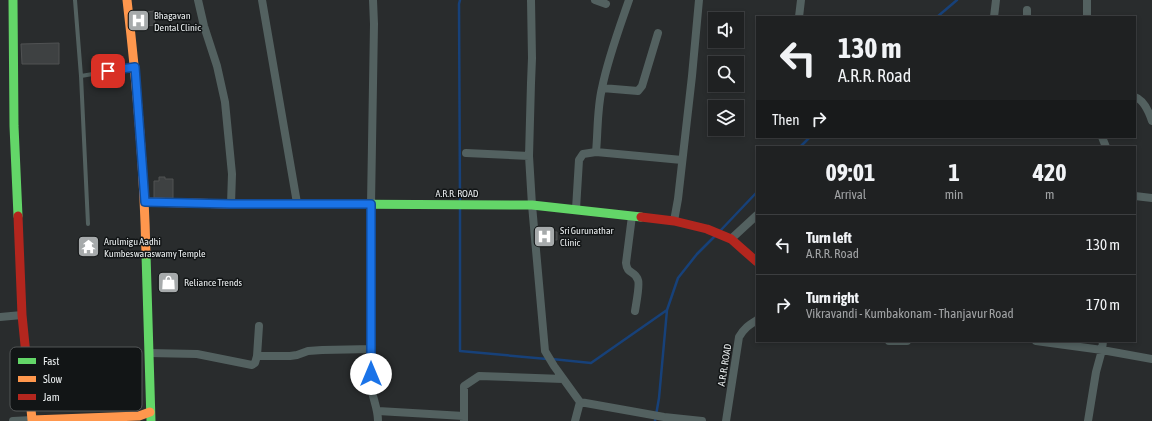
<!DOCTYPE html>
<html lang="en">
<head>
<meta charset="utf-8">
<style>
  :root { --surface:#1f2122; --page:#2c2e2f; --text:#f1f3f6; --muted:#a1a3a5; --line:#3c3e40 }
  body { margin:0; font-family:"Asap Condensed",sans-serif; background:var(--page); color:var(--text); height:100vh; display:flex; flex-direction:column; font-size:15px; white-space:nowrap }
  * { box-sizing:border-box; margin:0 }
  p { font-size:13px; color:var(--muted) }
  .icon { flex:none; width:22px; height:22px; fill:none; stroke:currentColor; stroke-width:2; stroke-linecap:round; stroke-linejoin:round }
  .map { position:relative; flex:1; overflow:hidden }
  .drawer { position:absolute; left:756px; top:146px; width:380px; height:196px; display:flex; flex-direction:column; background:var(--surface); border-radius:0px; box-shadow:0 2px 6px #0003,0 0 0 1px var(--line) }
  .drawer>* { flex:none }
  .guide { position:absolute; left:756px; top:16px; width:380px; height:122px; border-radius:0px; box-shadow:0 2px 6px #0003,0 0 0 1px var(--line); background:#1f2122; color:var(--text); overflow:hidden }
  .controls { position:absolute; left:708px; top:12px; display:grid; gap:8px }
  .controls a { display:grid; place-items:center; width:36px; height:36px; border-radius:0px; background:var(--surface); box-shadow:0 2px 6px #0003,0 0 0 1px var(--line); font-size:20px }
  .pin { position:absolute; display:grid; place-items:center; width:34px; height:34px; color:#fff; margin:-17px; border-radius:8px; box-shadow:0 2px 6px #0006 }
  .me { position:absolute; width:44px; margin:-22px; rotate:0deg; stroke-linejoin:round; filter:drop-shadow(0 0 3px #0008) }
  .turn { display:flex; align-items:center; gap:14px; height:84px; padding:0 16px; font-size:18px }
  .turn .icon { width:52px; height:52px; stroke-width:2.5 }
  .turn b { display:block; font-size:28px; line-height:34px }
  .then { display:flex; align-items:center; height:38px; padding:0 16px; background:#0003; gap:8px; font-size:15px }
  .eta { display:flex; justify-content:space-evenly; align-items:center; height:68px; text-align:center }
  .eta b { font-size:24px; font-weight:700; line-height:28px }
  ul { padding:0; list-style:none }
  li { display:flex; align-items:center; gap:12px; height:60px; padding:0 16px; border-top:1px solid var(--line) }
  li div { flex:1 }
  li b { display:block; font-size:15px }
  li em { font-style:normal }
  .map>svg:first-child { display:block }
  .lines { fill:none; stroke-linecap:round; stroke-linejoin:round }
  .stream { stroke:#174179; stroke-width:2.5 }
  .building { fill:#3e4142; stroke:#505253 }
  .lane { stroke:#536160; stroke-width:4 }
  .street { stroke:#536160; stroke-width:8 }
  .fast { stroke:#63d668; stroke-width:9 }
  .slow { stroke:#ff974d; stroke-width:9 }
  .jam { stroke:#b3261e; stroke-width:9 }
  .route-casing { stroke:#114b97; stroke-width:10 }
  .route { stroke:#1a73e8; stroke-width:7 }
  .labels { text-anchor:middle; stroke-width:3; stroke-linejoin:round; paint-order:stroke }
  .poi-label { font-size:10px; fill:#eaeeef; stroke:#121516; text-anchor:start }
  .street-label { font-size:10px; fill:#eaeeef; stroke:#121516 }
  .key { fill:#121516; stroke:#535657; stroke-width:1 }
  .key-label { font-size:11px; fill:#eaeeef }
</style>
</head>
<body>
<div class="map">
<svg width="1152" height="421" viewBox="0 0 1152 421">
  <rect width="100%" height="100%" fill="#292c2d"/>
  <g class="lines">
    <path class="stream" d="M 937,17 L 957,0
      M 800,147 L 810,137
      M 460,200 L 459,4 L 460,0
      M 460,207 L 460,351 L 547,359
      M 720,231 L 757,192
      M 552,359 L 591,363 L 667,310
      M 655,421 L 659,398 L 667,310 L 678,278 L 697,254 L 715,236"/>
  </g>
  <path class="building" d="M 154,11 L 155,25 L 134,27 L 133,14 Z
    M 59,43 L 59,64 L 22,64 L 21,44 Z
    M 159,177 L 165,177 L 165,179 L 173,179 L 173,198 L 154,198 L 154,181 L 159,181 Z
    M 541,231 L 557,232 L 557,240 L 540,239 Z"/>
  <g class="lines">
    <path class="lane" d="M 75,0 L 81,76 L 88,224
      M 81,76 L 134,67"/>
    <path class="street" d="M 198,0 L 204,26 L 217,66 L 225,102 L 232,174 L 231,204
      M 262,0 L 297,203
      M 373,0 L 374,24 L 371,204 L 371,387 C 373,399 378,409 378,421
      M 531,0 L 532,58 L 531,83 L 529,156 L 532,205 L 545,351 L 554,366 L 580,402 L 575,421
      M 595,0 L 606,4
      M 1027,10 L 1027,17
      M 799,17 L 801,0
      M 994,17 L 996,0
      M 1087,17 L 1087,0
      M 602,88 L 638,91 L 642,86 L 658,33
      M 1135,97 C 1144,100 1149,112 1152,121
      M 1102,137 L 1106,147
      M 596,152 C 598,131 597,109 602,88 C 608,58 619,29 629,0
      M 466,153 L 529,156
      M 1135,196 L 1152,198
      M 576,209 L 579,160 L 583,154 L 596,152 L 682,160
      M 632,216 L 626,263 C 627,275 635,270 638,280 C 640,285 636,304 635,311
      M 674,221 L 678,199 L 692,76 L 699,0
      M 731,239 L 757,215
      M 0,317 L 22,315
      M 889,341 L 907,341
      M 1036,341 L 1102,350 L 1152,359
      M 149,353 L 197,354 L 252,365 L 255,363 L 257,356 L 259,326
      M 257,356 L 290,356 L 297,355 L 308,351 L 322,350 L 372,349
      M 580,402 L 664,417 L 702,421
      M 378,411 L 464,416
      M 13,421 L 32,420
      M 464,421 L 464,386 L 479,376 L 563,379
      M 726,421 L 739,337 C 744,328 749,325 757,320
      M 1088,421 L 1096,372 L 1102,350 L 1103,341"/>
    <path class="fast" d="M 13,0 L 14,126 L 18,216
      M 323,204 L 532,205 L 641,217
      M 146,254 L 151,421"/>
    <path class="slow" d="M 127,0 C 137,85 144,169 146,254
      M 145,202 L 231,204 L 323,204
      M 26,355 L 32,420 L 139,416 L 150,412"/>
    <path class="jam" d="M 18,216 L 22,315 L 26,355
      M 641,217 L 674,221 L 707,229 L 731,239 L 757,262"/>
  </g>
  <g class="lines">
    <defs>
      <path id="route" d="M 108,71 L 135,67 L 145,202 L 231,204 L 371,204 L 371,374"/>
    </defs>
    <use href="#route" class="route-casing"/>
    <use href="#route" class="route"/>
  </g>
  <defs>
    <symbol id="hospital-square" viewBox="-11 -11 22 22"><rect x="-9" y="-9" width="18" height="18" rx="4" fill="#a6aaab" stroke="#121516"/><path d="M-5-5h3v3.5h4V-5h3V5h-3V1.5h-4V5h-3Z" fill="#fff"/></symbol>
    <symbol id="temple-square" viewBox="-11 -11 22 22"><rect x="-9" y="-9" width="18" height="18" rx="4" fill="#a6aaab" stroke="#121516"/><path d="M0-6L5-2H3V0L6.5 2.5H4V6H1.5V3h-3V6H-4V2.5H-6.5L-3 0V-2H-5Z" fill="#fff"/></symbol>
    <symbol id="shop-square" viewBox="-11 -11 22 22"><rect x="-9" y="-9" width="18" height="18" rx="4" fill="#a6aaab" stroke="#121516"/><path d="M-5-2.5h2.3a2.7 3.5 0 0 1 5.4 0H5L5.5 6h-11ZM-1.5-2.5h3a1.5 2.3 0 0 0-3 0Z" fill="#fff"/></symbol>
  </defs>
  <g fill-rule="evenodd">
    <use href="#hospital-square" x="126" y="8" width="25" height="25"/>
    <use href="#hospital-square" x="532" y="224" width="25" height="25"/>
    <use href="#temple-square" x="76" y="234" width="25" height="25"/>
    <use href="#shop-square" x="156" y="270" width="25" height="25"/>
  </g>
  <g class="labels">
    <g class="poi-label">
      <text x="154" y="19">Bhagavan<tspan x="154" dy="12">Dental Clinic</tspan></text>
      <text x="560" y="234">Sri Gurunathar<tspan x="560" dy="12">Clinic</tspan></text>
      <text x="104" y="245">Arulmigu Aadhi<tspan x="104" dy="12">Kumbeswaraswamy Temple</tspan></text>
      <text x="184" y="286">Reliance Trends</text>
    </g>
    <g class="street-label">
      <text x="457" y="197">A.R.R. ROAD</text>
      <text transform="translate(724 365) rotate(-81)" y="4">A.R.R. ROAD</text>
    </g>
  </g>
  <rect x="10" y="347" width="132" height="64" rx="6" class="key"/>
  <rect x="18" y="358" width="18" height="6" fill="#63d668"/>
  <rect x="18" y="376" width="18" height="6" fill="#ff974d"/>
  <rect x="18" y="394" width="18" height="6" fill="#b3261e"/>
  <g class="key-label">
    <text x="43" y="365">Fast</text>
    <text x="43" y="383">Slow</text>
    <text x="43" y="401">Jam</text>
  </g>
</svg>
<div class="controls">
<a><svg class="icon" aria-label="sound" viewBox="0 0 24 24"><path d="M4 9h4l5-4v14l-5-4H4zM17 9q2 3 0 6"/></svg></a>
<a><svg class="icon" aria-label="search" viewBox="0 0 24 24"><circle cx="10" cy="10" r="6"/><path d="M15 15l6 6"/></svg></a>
<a><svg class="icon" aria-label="layers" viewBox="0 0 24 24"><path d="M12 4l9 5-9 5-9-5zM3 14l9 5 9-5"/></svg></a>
</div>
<div class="pin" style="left:108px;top:71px;background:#d93025"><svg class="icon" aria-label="arrive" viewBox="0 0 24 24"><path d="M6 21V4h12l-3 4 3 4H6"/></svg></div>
<svg class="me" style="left:371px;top:374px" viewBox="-20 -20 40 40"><circle r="19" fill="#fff"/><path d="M0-13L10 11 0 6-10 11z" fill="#1a73e8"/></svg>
<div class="guide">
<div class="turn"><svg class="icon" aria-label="left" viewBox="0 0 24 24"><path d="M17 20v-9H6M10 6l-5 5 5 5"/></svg><div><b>130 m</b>A.R.R. Road</div></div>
<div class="then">Then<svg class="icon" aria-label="right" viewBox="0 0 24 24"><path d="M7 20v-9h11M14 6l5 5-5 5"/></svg></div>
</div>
<section class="drawer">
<div class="eta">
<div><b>09:01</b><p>Arrival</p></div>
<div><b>1</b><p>min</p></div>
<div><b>420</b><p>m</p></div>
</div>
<ul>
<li><svg class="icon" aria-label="left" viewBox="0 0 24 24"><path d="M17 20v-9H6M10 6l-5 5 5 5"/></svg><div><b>Turn left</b><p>A.R.R. Road</p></div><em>130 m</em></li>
<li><svg class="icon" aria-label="right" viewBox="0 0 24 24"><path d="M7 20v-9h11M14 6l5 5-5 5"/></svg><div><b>Turn right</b><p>Vikravandi - Kumbakonam - Thanjavur Road</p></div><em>170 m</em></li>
</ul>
</section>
</div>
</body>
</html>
